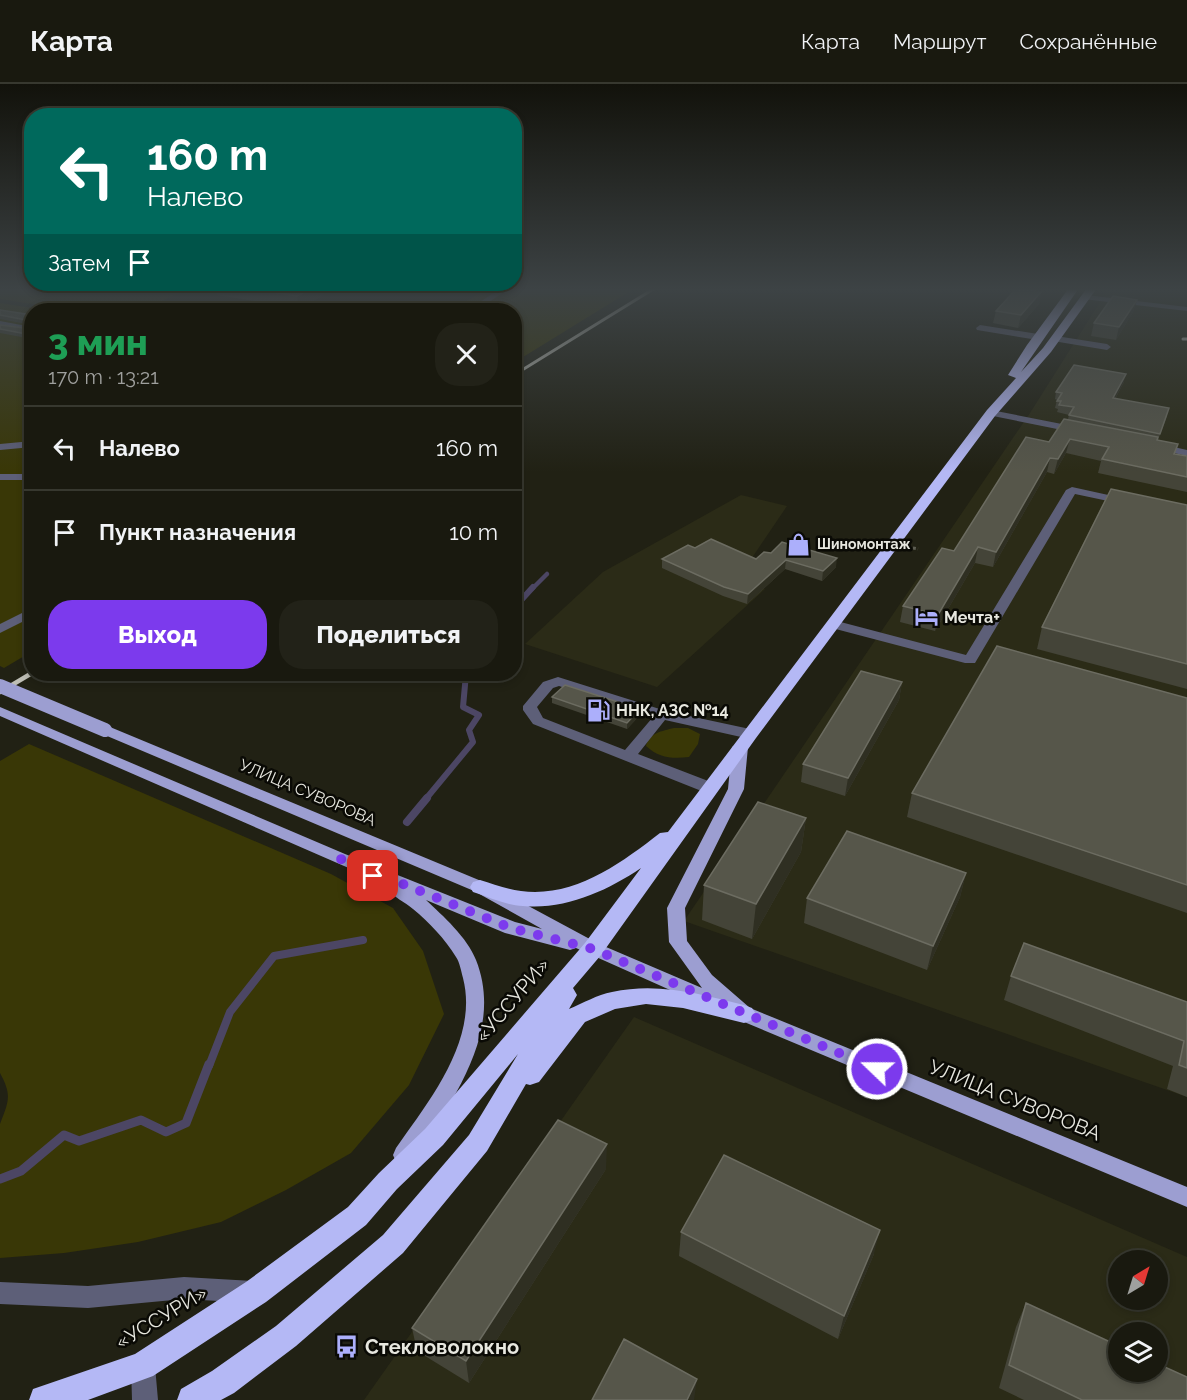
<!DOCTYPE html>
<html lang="ru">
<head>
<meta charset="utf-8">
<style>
  :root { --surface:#19190f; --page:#222218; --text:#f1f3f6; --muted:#9fa09e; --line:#37382f; --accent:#7c3aed }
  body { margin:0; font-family:Raleway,sans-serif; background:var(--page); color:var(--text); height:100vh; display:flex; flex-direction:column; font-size:22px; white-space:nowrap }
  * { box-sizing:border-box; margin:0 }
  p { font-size:20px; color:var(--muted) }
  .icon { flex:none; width:33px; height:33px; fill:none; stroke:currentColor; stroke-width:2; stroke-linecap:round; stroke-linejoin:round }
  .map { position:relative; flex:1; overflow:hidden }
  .drawer { position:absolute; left:24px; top:219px; width:498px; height:378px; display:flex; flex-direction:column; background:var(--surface); border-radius:24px; box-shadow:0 3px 9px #0003,0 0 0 2px var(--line) }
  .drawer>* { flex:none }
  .banner { position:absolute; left:24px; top:24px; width:498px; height:183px; border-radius:24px; box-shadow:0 3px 9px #0003,0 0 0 2px var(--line); background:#00695c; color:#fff; overflow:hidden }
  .needle { width:39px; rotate:38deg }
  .buttons { position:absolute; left:1108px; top:1166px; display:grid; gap:12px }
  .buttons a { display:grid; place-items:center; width:60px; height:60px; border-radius:50%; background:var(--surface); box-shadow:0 3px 9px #0003,0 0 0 2px var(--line); font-size:30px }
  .pin { position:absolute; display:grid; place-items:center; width:51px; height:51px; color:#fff; margin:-26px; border-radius:12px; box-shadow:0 3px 9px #0006 }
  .me { position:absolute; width:66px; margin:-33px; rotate:292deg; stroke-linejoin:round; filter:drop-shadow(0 0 4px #0008) }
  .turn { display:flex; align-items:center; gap:21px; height:126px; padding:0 24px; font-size:27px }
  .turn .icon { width:78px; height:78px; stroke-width:2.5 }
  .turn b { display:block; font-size:42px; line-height:51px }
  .then { display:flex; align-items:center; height:57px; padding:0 24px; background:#0003; gap:12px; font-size:22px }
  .round { display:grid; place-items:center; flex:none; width:63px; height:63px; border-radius:24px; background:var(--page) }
  .summary { display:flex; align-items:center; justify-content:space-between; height:102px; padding:0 24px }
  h1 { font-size:36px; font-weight:800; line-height:45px; color:#1e9e55 }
  .action { display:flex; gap:12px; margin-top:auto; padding:12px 24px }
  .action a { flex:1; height:69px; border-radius:24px; background:var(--accent); color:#fff; font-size:24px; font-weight:800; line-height:69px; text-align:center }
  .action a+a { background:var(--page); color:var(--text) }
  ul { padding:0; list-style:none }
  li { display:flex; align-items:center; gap:18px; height:84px; padding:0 24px; border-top:2px solid var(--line) }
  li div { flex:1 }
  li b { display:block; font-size:22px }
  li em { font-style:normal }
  header { display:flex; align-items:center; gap:36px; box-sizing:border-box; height:84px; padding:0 30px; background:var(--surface); border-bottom:2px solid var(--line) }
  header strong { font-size:28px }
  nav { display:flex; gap:33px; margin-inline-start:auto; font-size:21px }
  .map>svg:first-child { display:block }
  .built { fill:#2b2b17; fill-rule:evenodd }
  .green { fill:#393706 }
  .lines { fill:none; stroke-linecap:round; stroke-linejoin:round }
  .stream-far3 { stroke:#4c4664; stroke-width:4.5 }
  .stream-far2 { stroke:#4c4664; stroke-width:6 }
  .stream-far1 { stroke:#4c4664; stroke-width:8 }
  .stream { stroke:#4c4664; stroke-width:9 }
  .path { stroke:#5d5d52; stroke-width:3; stroke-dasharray:3 2; stroke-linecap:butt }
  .minor { fill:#5d5f78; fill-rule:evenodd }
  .major { fill:#9c9ed1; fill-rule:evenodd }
  .highway { fill:#b4b8f5; fill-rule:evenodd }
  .rail-far1 { stroke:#bebeb5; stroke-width:3 }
  .rail { stroke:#bebeb5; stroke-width:4.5 }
  .major-bridge { stroke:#9c9ed1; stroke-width:14 }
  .wall { fill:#444438 }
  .shaded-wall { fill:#2f2f22 }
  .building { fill:#56564a; stroke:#6c6c61; stroke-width:1.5 }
  .route { stroke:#7c3aed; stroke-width:10; stroke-dasharray:0 18 }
  .labels { text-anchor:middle; stroke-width:5; stroke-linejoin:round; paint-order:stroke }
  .far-poi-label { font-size:14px; font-weight:bold; fill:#e7e7df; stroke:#0a0a05; text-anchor:start }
  .poi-label { font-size:16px; font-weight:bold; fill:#e7e7df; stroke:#0a0a05; text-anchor:start }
  .street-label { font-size:16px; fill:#e7e7df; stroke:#0a0a05 }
  .near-street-label { font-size:20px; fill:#e7e7df; stroke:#0a0a05 }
  .near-poi-label { font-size:20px; font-weight:bold; fill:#e7e7df; stroke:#0a0a05; text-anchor:start }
</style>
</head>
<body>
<header>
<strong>Карта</strong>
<nav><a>Карта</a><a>Маршрут</a><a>Сохранённые</a></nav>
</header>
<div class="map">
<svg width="1187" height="1316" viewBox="0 0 1187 1316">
  <rect width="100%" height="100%" fill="#212114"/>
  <path class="built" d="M 1109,204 L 1187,204 L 1187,1013 L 684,837 L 1030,329 Z
    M 741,411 L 787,422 L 737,496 L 765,505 L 657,603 L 525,560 L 603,488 Z
    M 634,933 L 1187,1173 L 1187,1316 L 364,1316 ZM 1119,1176 L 1158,1176 L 1158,1215 L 1119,1215 ZM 1119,1248 L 1158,1248 L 1158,1287 L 1119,1287 Z"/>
  <path class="green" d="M 0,204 L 189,204 L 143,226 L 71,226 L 0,215 Z
    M 492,204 L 635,204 L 515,278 L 514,226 L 448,226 Z
    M 0,219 L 45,226 L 32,226 L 31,568 L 4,584 L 0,582 Z
    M 674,644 L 688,644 L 700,650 L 698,660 L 689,673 C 672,675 659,674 646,662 C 649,649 662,647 674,644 Z
    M 29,660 L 331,790 L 393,824 L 423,867 L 444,930 L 409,1001 L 351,1069 L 286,1106 L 221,1138 L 138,1158 L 64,1169 L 0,1174 L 0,1040 C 9,1017 12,1011 0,989 L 0,677 Z"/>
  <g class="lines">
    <path class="stream-far3" d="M 532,505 L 547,490"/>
    <path class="stream-far2" d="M 514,524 L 533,503
      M 425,716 L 473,658 L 469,646 L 479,631 L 463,623 L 466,590"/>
    <path class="stream-far1" d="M 407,738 L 427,714
      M 209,982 L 230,928 L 274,872 L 363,856"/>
    <path class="stream" d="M 0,1095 L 21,1087 L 64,1051 L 79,1057 L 141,1036 L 166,1048 L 186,1039 L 209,980"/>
    <path class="path" d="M 908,463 L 918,465"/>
    <path class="minor" d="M 501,204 L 510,204 L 477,226 L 468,226 Z
      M 1086,211 L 1187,223 L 1187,227 L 1083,215 L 1082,213 Z
      M 0,237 L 32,243 L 32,248 L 0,243 Z
      M 980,241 L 1038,250 L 1042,253 L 1038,256 L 977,246 L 976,244 Z
      M 1056,252 L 1107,260 L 1111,263 L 1107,266 L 1053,257 L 1052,255 Z
      M 991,326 L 1077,343 L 1082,346 L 1077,349 L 988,331 L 986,329 Z
      M 32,357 L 32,363 L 0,366 L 0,360 Z
      M 1156,359 L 1187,366 L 1187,372 L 1152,364 L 1152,360 Z
      M 0,390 L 32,390 L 32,396 L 0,396 Z
      M 1072,403 L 1131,416 L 1133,418 L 1127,421 L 1075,410 L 975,579 L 965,579 L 828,543 L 826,540 L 833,536 L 966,571 L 1066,406 Z
      M 32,524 L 32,533 L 0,549 L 0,540 Z
      M 558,593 L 666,627 L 750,645 L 757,650 L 750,655 L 665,636 L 638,670 L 716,700 L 718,704 L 710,709 L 704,708 L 533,640 L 523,626 L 523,622 L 543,598 ZM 559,602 L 653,633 L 625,666 L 543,634 L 537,623 L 553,604 Z
      M 184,1193 L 253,1197 L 261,1200 L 265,1208 L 261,1216 L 253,1219 L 184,1215 L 88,1224 L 0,1220 L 0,1198 L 88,1202 Z
      M 143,1270 L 152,1273 L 155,1282 L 158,1316 L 132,1316 L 131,1282 L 134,1273 Z"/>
    <path class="major" d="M 0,623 L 345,770 L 515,838 L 542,845 L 474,807 L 100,649 L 98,646 L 100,643 L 110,643 L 486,799 L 599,860 L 702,904 L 669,858 L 667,824 L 728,705 L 732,663 L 740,658 L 745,660 L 748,663 L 744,705 L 685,824 L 687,857 L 712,891 L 750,924 L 1187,1103 L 1187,1123 L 737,935 L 728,931 L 721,921 L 713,924 L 706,922 L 576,864 L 570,866 L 505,849 L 426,816 C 443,832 467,853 476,876 C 505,949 450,1020 412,1078 L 404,1080 L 396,1078 L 393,1071 L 396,1064 C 429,1017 479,956 463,894 C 461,887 460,879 456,873 C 445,855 429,838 413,825 C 405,818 393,813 388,805 L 390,802 L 0,632 Z"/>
    <path class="highway" d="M 1069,204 L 1079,204 L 1021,288 L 1043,264 L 1087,204 L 1097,204 L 1051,268 L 995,332 L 756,654 L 601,871 L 573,904 L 577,911 L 569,925 C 583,919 597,911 612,908 C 658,898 700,910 744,921 L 752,924 L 756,930 L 752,936 L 744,939 L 683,924 L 646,920 L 615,925 L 585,938 L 539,998 L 530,1001 L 526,1000 L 487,1067 L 403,1169 L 296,1262 L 234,1309 L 221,1316 L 177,1316 L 181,1305 L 212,1287 L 276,1242 L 383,1151 L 469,1051 L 518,970 L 443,1061 L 397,1105 L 366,1141 L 266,1218 L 153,1292 L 88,1316 L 29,1316 L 33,1305 L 135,1270 L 246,1198 L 348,1123 L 379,1089 L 425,1045 L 585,859 L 641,784 C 607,807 565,826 523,822 C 505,821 489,813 473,808 L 470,803 L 473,798 L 480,796 C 493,800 507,805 521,807 C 574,814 620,780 660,749 L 668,748 L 987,326 L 1016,294 L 1008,291 L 1027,261 Z"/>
    <path class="rail-far1" d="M 1183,255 L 1187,255
      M 514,291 L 655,204"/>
    <path class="rail" d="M 0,608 L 32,589"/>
    <path class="major-bridge" d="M 0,602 L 105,646"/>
  </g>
  <path class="wall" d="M 216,204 L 324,204 L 324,211 L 299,224 L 217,211 Z
    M 1041,208 L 1039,220 L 1018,244 L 993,239 L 996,227 Z
    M 1137,216 L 1133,228 L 1116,256 L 1091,252 L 1094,239 Z
    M 0,226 L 32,231 L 32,241 L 0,235 Z
    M 0,241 L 32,245 L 32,255 L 0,249 Z
    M 1124,298 L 1115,315 L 1167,332 L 1158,356 L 1175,370 L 1187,372 L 1187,408 L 1098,389 L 1101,377 L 1066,369 L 1054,390 L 1047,388 L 993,483 L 975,479 L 935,547 L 900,538 L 903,522 L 954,467 L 1068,335 L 1069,331 L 1057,328 L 1058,325 L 1055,324 L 1057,316 L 1055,315 L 1056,308 Z
    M 1187,421 L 1187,605 L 1037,565 L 1042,543 Z
    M 764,468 L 836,483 L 822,497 L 785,485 L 747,520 L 723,512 L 662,484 L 662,475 L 756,475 Z
    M 902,598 L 899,616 L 845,712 L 801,698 L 803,680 Z
    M 552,613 L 640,625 L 640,631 L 627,645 L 552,619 Z
    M 1187,614 L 1187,829 L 907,733 L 912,709 Z
    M 806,734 L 801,768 L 752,855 L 702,836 L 704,801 Z
    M 966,789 L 960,813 L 927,886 L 804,839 L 807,814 Z
    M 1011,892 L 1187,918 L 1187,1013 L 1167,1005 L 1173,982 L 1004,916 Z
    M 606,1085 L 469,1299 L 417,1267 L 412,1244 Z
    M 681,1148 L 874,1170 L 838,1255 L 679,1172 Z
    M 1026,1219 L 1187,1316 L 1024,1316 L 999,1304 L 1016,1243 Z"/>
  <path class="shaded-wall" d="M 313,204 L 324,204 L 324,211 L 299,224 L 297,212 Z
    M 1041,208 L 1039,220 L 1018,244 L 1021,231 Z
    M 1137,216 L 1133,228 L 1116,256 L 1119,243 Z
    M 1126,290 L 1124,298 L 1111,322 L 1113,314 Z
    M 1070,355 L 1066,369 L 1054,390 L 1058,375 Z
    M 1050,374 L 1047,388 L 993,483 L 996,468 Z
    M 978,463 L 975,479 L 935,547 L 938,531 Z
    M 837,474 L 836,483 L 822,497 L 823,487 Z
    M 786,476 L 785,485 L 747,520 L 748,510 Z
    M 902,598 L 899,616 L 845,712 L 848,694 Z
    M 640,625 L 640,631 L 627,645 L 627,639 Z
    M 806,734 L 801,768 L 752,855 L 756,820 Z
    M 966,789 L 960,813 L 927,886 L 933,862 Z
    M 607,1060 L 606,1085 L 469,1299 L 466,1277 Z
    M 880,1146 L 874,1170 L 838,1255 L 844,1232 Z
    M 697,1295 L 694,1316 L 687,1316 Z"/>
  <path class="building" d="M 247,204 L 313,204 L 297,212 Z
    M 1017,204 L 1041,208 L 1021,231 L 996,227 Z
    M 1113,212 L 1137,216 L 1119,243 L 1094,239 Z
    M 0,226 L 32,231 L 32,239 L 31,237 L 0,231 Z
    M 0,241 L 32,245 L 32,251 L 0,245 Z
    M 1074,281 L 1126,290 L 1113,314 L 1169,324 L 1160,350 L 1069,331 L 1074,323 L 1059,321 L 1061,317 L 1057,317 L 1062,309 L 1056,308 Z
    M 1064,335 L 1158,353 L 1157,356 L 1178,360 L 1174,370 L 1187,372 L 1187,393 L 1102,375 L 1109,363 L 1070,355 L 1058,375 L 1050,374 L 996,468 L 978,463 L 938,531 L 903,522 L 942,464 L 954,467 L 1026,353 L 1049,358 Z
    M 1111,405 L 1187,421 L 1187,580 L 1042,543 Z
    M 711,455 L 756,475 L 764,468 L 771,469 L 782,458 L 837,474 L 823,487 L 786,476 L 748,510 L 724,503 L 662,475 L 688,461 L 695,464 Z
    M 997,562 L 1187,614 L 1187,801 L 912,709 Z
    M 861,587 L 902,598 L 848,694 L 803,680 Z
    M 565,601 L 640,625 L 627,639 L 552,613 Z
    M 758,718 L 806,734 L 756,820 L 704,801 Z
    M 847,747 L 966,789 L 933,862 L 807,814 Z
    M 1024,859 L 1187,918 L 1187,984 L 1179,981 L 1184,957 L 1011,892 Z
    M 558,1036 L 607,1060 L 466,1277 L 412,1244 Z
    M 724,1071 L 880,1146 L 844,1232 L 681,1148 Z
    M 1026,1219 L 1119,1262 L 1119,1287 L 1158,1287 L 1158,1280 L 1187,1293 L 1187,1316 L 1082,1316 L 1009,1281 Z
    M 624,1255 L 697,1295 L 687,1316 L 592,1316 Z"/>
  <linearGradient id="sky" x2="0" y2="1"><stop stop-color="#12120b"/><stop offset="0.53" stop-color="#3d4345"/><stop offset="1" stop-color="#3d4345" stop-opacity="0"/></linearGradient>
  <rect width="1187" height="388" fill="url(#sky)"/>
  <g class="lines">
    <path class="route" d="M 373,792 L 339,774 L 511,844 L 593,865 L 877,985"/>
  </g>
  <defs>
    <symbol id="shop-bare" viewBox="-9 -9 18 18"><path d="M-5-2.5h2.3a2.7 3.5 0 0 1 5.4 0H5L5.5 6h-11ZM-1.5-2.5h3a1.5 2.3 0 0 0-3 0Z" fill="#acaffb" stroke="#0a0a05" stroke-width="2.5" paint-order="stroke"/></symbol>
    <symbol id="hotel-bare" viewBox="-9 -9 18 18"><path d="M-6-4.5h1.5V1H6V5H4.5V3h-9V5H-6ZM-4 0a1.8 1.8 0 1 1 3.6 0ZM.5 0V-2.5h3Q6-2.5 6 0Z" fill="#acaffb" stroke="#0a0a05" stroke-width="2.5" paint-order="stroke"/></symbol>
    <symbol id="fuel-bare" viewBox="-9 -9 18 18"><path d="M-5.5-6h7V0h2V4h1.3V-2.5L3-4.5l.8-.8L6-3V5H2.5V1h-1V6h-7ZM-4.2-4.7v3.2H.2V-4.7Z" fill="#acaffb" stroke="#0a0a05" stroke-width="2.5" paint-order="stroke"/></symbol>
    <symbol id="bus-bare" viewBox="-9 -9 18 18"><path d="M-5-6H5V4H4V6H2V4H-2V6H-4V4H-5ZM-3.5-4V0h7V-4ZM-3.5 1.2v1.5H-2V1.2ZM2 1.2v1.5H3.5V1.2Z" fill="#acaffb" stroke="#0a0a05" stroke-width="2.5" paint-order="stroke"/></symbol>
  </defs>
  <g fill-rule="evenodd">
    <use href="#shop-bare" x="782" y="444" width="33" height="33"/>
    <use href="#hotel-bare" x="910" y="516" width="33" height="33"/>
    <use href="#fuel-bare" x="582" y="610" width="33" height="33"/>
    <use href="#bus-bare" x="330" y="1246" width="33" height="33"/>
  </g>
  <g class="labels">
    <g class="far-poi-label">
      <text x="817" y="465">Шиномонтаж</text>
    </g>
    <g class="poi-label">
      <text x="944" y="539">Мечта+</text>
      <text x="616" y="632">ННК, АЗС №14</text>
    </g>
    <g class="street-label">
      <text transform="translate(308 708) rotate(23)" y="6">УЛИЦА СУВОРОВА</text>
    </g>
    <g class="near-street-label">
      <text transform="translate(512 916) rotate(-50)" y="7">«УССУРИ»</text>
      <text transform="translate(1015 1016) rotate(22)" y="7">УЛИЦА СУВОРОВА</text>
      <text transform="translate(161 1233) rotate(-31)" y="7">«УССУРИ»</text>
    </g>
    <g class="near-poi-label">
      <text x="365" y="1270">Стекловолокно</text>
    </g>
  </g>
</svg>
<div class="buttons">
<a><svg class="needle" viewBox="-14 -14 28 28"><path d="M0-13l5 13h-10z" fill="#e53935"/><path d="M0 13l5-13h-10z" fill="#9fa09e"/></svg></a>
<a><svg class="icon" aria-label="layers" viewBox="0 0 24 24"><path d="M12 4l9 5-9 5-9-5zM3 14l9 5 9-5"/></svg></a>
</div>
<div class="pin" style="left:373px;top:792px;background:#d93025"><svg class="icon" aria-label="arrive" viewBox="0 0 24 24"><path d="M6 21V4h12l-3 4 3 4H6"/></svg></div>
<svg class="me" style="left:877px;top:985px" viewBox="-20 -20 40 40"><circle r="17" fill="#7c3aed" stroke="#fff" stroke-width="3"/><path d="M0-11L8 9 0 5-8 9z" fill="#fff"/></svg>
<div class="banner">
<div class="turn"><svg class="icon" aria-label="left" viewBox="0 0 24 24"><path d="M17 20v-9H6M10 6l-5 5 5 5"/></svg><div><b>160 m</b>Налево</div></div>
<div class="then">Затем<svg class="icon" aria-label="arrive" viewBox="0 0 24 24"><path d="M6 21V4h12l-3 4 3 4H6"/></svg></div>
</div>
<section class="drawer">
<div class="summary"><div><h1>3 мин</h1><p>170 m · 13:21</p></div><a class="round"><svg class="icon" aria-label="close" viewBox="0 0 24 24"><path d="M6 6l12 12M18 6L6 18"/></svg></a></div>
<ul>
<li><svg class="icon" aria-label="left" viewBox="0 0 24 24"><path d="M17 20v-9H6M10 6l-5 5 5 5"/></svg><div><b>Налево</b></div><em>160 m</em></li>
<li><svg class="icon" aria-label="arrive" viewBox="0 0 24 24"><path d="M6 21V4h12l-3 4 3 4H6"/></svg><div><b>Пункт назначения</b></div><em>10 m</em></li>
</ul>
<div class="action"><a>Выход</a><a>Поделиться</a></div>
</section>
</div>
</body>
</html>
